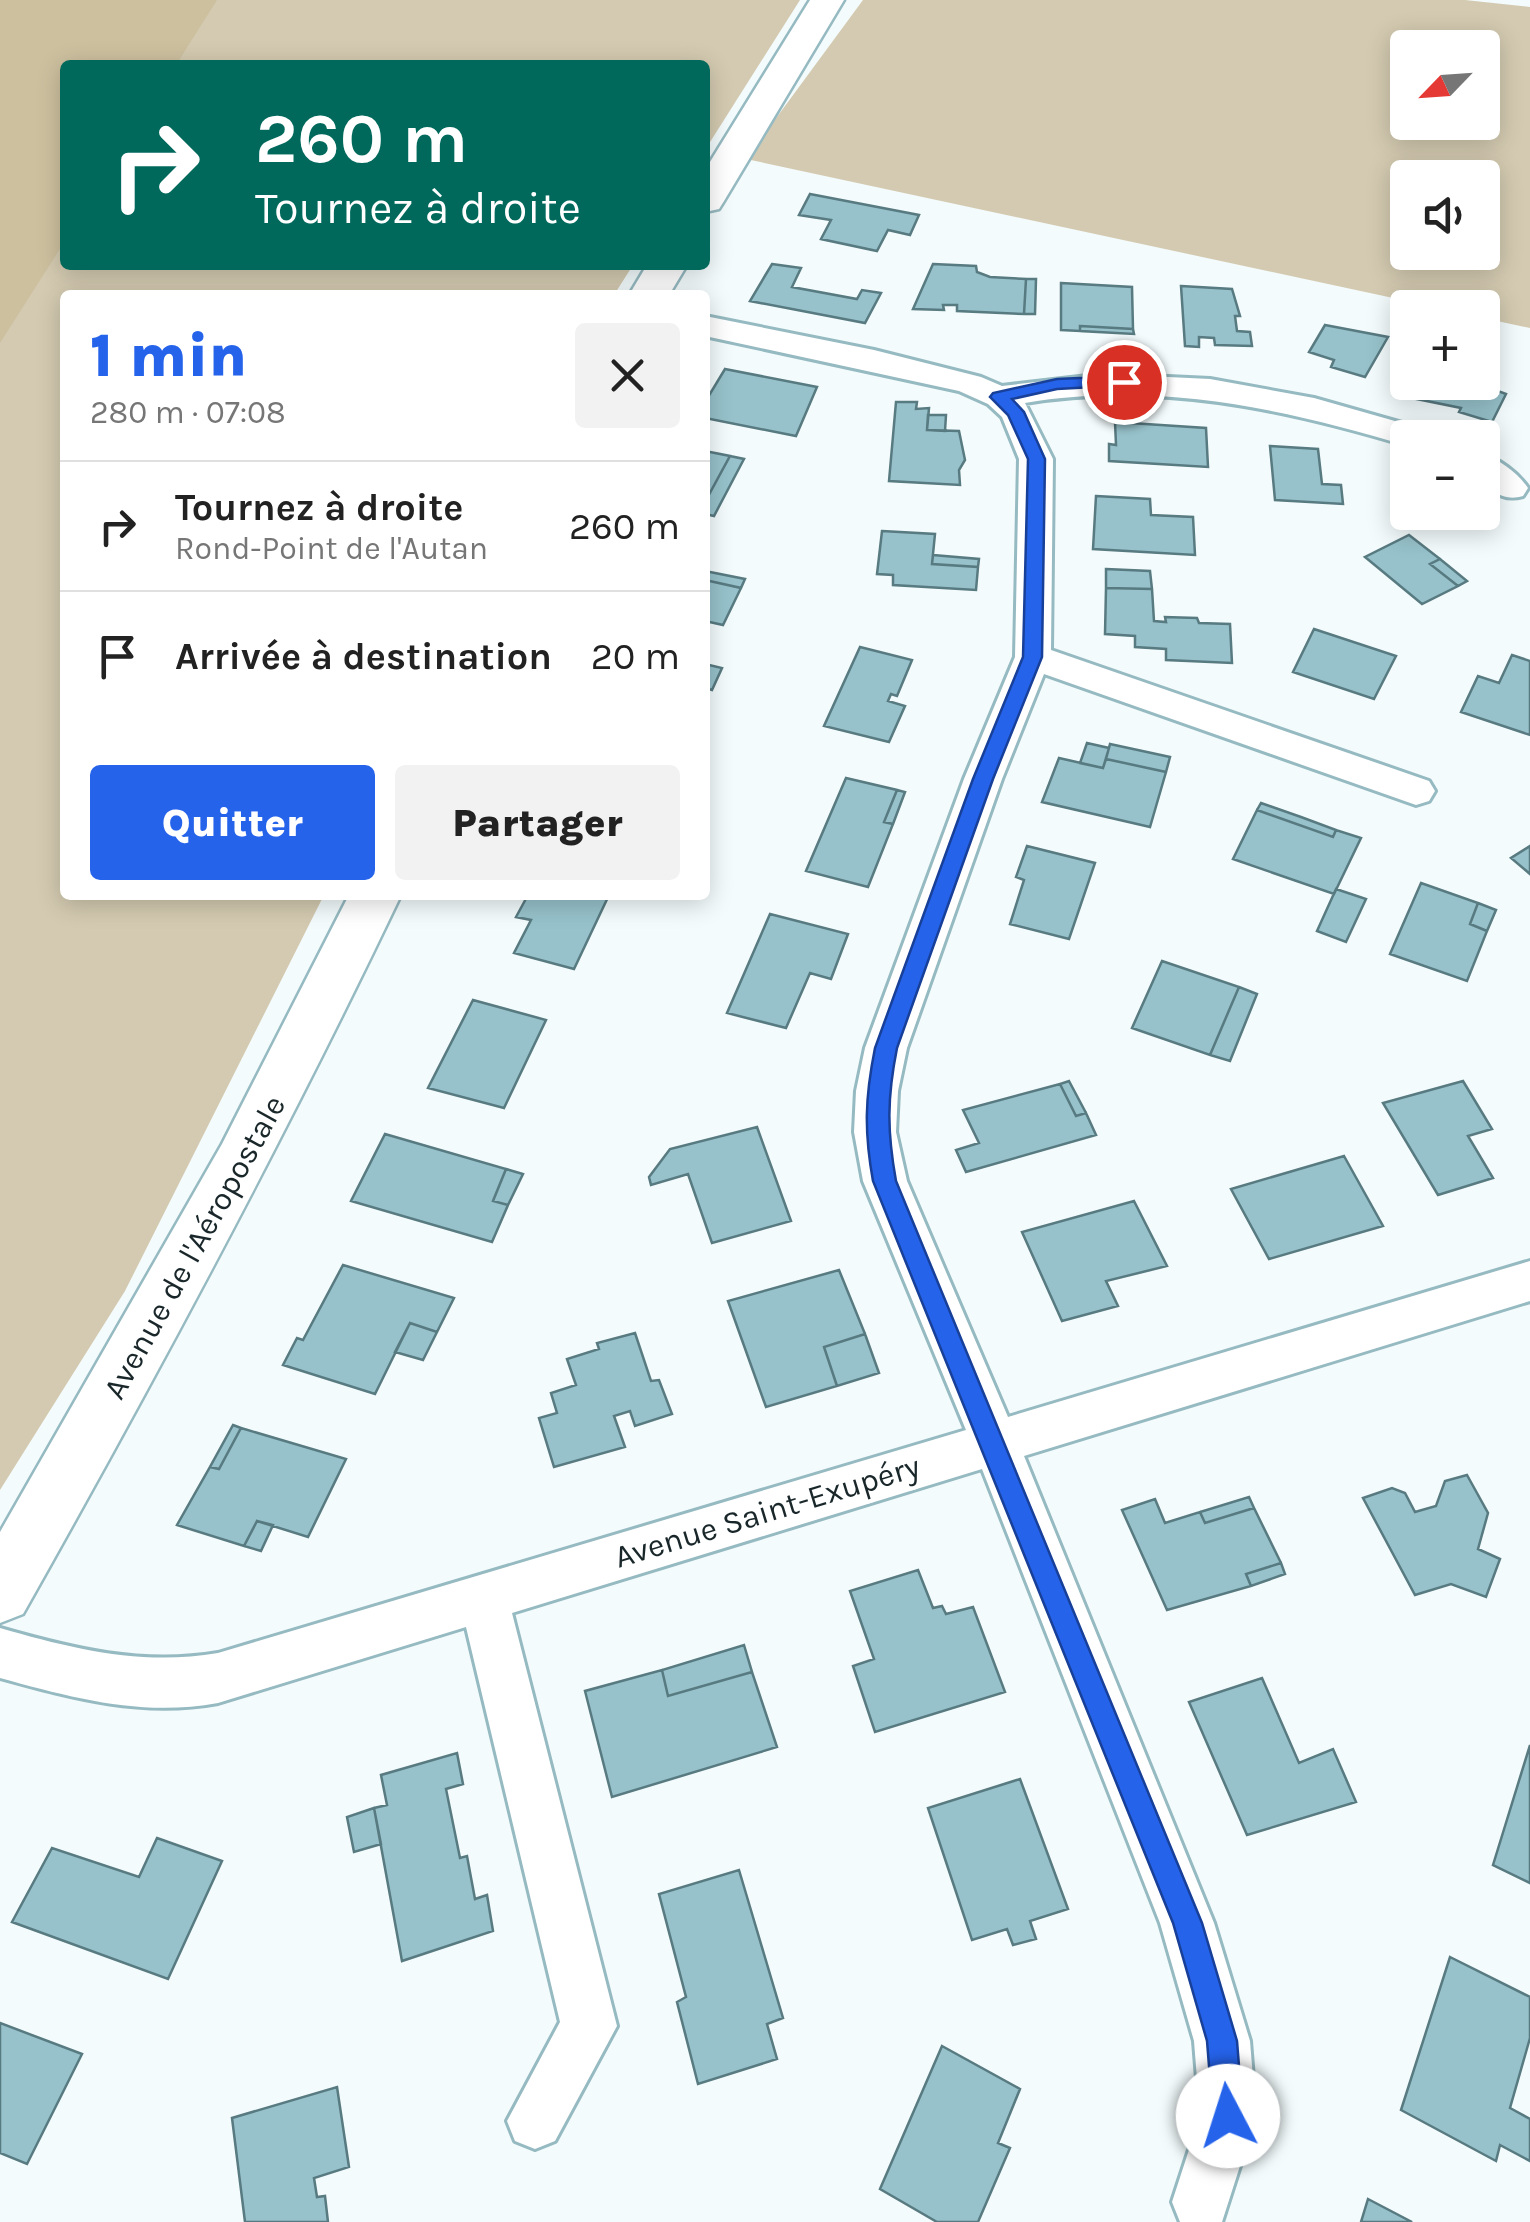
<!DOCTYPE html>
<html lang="fr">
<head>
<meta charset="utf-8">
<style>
  :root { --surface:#fff; --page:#f2f2f2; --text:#222; --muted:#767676; --line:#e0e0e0; --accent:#2563eb }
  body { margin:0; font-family:Karla,sans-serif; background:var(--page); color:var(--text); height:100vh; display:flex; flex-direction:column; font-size:38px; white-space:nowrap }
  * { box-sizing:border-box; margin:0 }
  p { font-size:32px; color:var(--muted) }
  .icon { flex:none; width:55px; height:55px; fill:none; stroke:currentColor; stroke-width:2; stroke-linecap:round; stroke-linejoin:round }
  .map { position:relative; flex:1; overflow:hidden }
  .sheet { position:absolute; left:60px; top:290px; width:650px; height:610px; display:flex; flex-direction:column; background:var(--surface); border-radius:10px; box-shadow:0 5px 25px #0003 }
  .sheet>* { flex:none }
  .banner { position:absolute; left:60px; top:60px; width:650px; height:210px; border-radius:10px; box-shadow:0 5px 25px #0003; background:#00695c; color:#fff; overflow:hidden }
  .needle { width:65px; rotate:245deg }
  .tools { position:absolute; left:1390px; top:30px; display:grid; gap:20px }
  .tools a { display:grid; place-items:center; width:110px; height:110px; border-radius:10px; background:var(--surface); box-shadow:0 5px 25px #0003; font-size:50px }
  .pin { position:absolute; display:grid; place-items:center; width:85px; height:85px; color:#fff; margin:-42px; border:5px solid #fff; border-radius:50%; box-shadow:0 2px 10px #0007 }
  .me { position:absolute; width:110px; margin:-55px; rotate:355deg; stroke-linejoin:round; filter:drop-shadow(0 0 8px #0008) }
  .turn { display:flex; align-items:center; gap:35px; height:210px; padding:0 30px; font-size:45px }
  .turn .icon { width:130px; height:130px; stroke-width:2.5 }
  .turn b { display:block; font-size:70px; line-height:85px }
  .round { display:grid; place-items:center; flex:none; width:105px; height:105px; border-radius:10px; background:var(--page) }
  .head { display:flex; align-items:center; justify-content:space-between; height:170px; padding:0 30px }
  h1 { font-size:60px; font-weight:800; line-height:75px; color:var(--accent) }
  .button { display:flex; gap:20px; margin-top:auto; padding:20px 30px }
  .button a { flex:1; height:115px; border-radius:10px; background:var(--accent); color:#fff; font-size:40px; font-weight:800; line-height:115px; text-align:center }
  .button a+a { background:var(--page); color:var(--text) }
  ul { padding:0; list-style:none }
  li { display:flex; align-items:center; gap:30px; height:130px; padding:0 30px; border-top:2px solid var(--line) }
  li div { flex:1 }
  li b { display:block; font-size:38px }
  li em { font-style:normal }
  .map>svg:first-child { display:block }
  .green { fill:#d4cab1; fill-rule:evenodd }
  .forest { fill:#cdc09f }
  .building { fill:#97c2cb; stroke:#587a81; stroke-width:2.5 }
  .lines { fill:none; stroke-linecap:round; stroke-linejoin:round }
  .minor-casing { stroke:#96bac1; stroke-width:6 }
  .tertiary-casing { stroke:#96bac1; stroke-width:5 }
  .minor { fill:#fff; fill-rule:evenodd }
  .tertiary { fill:#fff; fill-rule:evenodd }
  .route { fill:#2563eb; stroke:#184099; stroke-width:2.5 }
  .labels { text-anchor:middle; stroke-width:8; stroke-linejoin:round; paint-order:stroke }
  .street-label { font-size:32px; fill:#19272a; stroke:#fff }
</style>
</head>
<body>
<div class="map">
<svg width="1530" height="2222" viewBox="0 0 1530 2222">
  <rect width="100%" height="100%" fill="#f3fbfc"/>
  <path class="green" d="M 0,0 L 800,0 L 705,150 L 705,65 L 65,65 L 65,265 L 633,265 L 614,295 L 65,295 L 65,895 L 324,895 L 125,1291 L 0,1490 Z
    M 863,0 L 1465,0 L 1530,7 L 1530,328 L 1483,318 L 1482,308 L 1435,307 L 746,159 ZM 1408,48 L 1482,48 L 1482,122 L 1408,122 ZM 1408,178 L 1482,178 L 1482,252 L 1408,252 Z"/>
  <path class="forest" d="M 0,0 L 217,0 L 176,65 L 65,65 L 65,241 L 0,343 Z"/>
  <path class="building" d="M 810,194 L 919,215 L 910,235 L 888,230 L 877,251 L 821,239 L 831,220 L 799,215 Z
    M 772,264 L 801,268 L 792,287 L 857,299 L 862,290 L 881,293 L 865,323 L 750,301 Z
    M 933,264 L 976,266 L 977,272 L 990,277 L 1026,279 L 1024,314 L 957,311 L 957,305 L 943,305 L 944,310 L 913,309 Z
    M 1026,279 L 1036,279 L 1035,314 L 1024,314 Z
    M 1061,283 L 1132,287 L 1133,329 L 1080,326 L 1080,331 L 1061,330 Z
    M 1181,286 L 1232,289 L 1240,316 L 1235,316 L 1237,331 L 1250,332 L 1252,346 L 1215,345 L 1214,338 L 1199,337 L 1199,347 L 1185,346 Z
    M 1325,325 L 1388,337 L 1365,377 L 1331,367 L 1334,360 L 1309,352 Z
    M 1080,326 L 1133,329 L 1134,334 L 1080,331 Z
    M 725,369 L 817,387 L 796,436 L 705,418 L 705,402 Z
    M 1421,382 L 1474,382 L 1506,394 L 1492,422 L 1459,412 L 1461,408 L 1412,398 Z
    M 896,402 L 917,402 L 916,409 L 929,408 L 927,430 L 959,431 L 965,460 L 959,470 L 960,485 L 889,481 Z
    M 928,415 L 946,415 L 945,431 L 927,430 Z
    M 1115,422 L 1206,428 L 1208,467 L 1109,461 L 1109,444 L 1116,445 Z
    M 1270,446 L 1318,449 L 1322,484 L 1341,485 L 1343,504 L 1275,500 Z
    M 705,451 L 730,456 L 705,502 Z
    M 730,456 L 744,459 L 714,516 L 705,514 L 705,502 Z
    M 1096,496 L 1150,499 L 1151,515 L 1193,517 L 1195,555 L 1093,549 Z
    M 882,531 L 935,534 L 932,564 L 978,567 L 976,590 L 893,585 L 893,575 L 877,574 Z
    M 1409,535 L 1440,559 L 1430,564 L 1458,586 L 1422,604 L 1365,557 Z
    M 933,555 L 979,559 L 978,567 L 932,564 Z
    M 1440,559 L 1467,581 L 1458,586 L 1430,564 Z
    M 1106,569 L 1150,571 L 1152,589 L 1106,588 Z
    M 705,571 L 745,579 L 741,588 L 705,580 Z
    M 705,580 L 741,588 L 723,625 L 705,621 Z
    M 1106,588 L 1152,589 L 1154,621 L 1166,622 L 1165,617 L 1197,618 L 1199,623 L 1230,624 L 1232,663 L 1166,660 L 1166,649 L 1135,647 L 1135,636 L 1105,634 Z
    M 1314,629 L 1396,656 L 1374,699 L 1293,672 Z
    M 860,647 L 912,660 L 897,696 L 891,694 L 888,701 L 905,706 L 889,742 L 824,726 Z
    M 1512,655 L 1530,661 L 1530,735 L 1461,712 L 1478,676 L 1499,683 Z
    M 705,664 L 722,668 L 712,690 L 705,688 Z
    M 1087,743 L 1109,748 L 1103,768 L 1080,763 Z
    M 1110,744 L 1170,757 L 1166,772 L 1106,759 Z
    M 1059,758 L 1103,768 L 1106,759 L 1166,772 L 1150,827 L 1042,802 Z
    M 846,778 L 897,790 L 884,822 L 893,824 L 868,887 L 806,871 Z
    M 897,790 L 905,792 L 893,824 L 884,822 Z
    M 1261,803 L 1301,817 L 1336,830 L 1333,837 L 1257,810 Z
    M 1257,810 L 1333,837 L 1336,830 L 1361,838 L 1334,894 L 1233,859 Z
    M 1027,846 L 1095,863 L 1069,939 L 1010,924 L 1024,880 L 1016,877 Z
    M 1530,846 L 1530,874 L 1511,858 Z
    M 1421,883 L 1478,903 L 1470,924 L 1487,931 L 1467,981 L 1390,954 Z
    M 1336,889 L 1366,899 L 1346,942 L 1317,931 Z
    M 528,895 L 609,895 L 574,969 L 514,953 L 531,920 L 516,917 Z
    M 1478,903 L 1496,910 L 1487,931 L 1470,924 Z
    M 770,914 L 848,934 L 831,979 L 810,973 L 786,1028 L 727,1013 Z
    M 1162,961 L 1239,987 L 1210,1055 L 1132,1028 Z
    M 1239,987 L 1257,994 L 1230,1061 L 1210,1055 Z
    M 473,1000 L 546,1020 L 504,1108 L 428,1088 Z
    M 1069,1081 L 1086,1113 L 1076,1116 L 1060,1084 Z
    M 1463,1081 L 1492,1129 L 1468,1136 L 1493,1178 L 1438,1195 L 1383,1103 Z
    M 1060,1084 L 1076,1116 L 1086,1113 L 1096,1135 L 966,1172 L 956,1150 L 979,1143 L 963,1110 Z
    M 757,1127 L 791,1221 L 712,1243 L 688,1174 L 651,1185 L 649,1177 L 670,1149 Z
    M 385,1134 L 506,1169 L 493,1201 L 508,1205 L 492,1242 L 351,1201 Z
    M 1344,1156 L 1383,1226 L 1269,1259 L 1231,1189 Z
    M 506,1169 L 523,1174 L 508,1205 L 493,1201 Z
    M 1134,1201 L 1167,1266 L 1106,1281 L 1118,1306 L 1062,1321 L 1022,1232 Z
    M 343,1265 L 454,1298 L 437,1332 L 410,1323 L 375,1394 L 283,1365 L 297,1338 L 303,1340 Z
    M 839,1270 L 865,1334 L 824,1347 L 837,1386 L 766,1407 L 728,1301 Z
    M 410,1323 L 437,1332 L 423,1360 L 395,1352 Z
    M 635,1333 L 651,1381 L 659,1380 L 672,1414 L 635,1426 L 630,1411 L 614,1416 L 625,1447 L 554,1467 L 539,1418 L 557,1413 L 551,1393 L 576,1385 L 567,1359 L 599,1349 L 597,1343 Z
    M 865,1334 L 879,1373 L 837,1386 L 824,1347 Z
    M 233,1425 L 241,1428 L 219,1469 L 210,1467 Z
    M 241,1428 L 346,1459 L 308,1537 L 257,1521 L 244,1546 L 177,1525 L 210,1467 L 219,1469 Z
    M 1467,1475 L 1488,1513 L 1478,1549 L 1500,1559 L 1486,1597 L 1451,1584 L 1415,1595 L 1363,1498 L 1392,1488 L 1405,1493 L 1415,1512 L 1436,1506 L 1445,1481 Z
    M 1249,1497 L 1254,1508 L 1205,1523 L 1200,1512 Z
    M 1155,1499 L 1165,1523 L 1200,1512 L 1205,1523 L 1254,1508 L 1281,1563 L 1246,1574 L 1251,1586 L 1167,1610 L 1122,1510 Z
    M 257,1521 L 273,1525 L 261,1551 L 244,1546 Z
    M 1281,1563 L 1285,1574 L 1251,1586 L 1246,1574 Z
    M 918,1570 L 933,1608 L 942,1606 L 946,1614 L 973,1607 L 1005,1692 L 875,1732 L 853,1666 L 874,1659 L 850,1591 Z
    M 744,1645 L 752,1672 L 668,1696 L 662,1670 Z
    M 662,1670 L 668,1696 L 752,1672 L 777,1747 L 612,1797 L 585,1691 Z
    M 1262,1678 L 1299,1763 L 1333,1749 L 1356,1802 L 1247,1835 L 1189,1702 Z
    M 1530,1745 L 1530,1883 L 1493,1865 Z
    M 457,1753 L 463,1784 L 446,1789 L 460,1858 L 467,1856 L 475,1899 L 487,1895 L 493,1931 L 402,1961 L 374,1808 L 387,1805 L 381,1775 Z
    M 1020,1779 L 1068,1909 L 1030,1921 L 1036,1939 L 1013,1945 L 1007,1929 L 972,1940 L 928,1808 Z
    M 374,1808 L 381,1844 L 354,1852 L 347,1817 Z
    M 157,1838 L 222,1861 L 168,1979 L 12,1922 L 52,1848 L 139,1877 Z
    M 739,1870 L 783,2018 L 767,2024 L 777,2059 L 698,2084 L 677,2002 L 686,1997 L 659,1894 Z
    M 1450,1957 L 1530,1997 L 1530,2038 L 1510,2108 L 1530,2119 L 1530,2161 L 1500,2145 L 1496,2161 L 1401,2110 Z
    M 0,2023 L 82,2054 L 27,2164 L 0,2153 Z
    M 942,2046 L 1020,2089 L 998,2143 L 1010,2148 L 978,2222 L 937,2222 L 880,2189 Z
    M 337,2087 L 349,2167 L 314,2178 L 317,2197 L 325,2196 L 328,2222 L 245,2222 L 232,2118 Z
    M 1368,2199 L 1412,2222 L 1361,2222 Z"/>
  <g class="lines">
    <defs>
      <path id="minor" d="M 705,316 L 874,350 L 981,377 L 1002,386 L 1105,374 L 1210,379 L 1314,398 L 1430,431 L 1434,438 L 1408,438 L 1408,446 C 1282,408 1156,381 1025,403 L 1053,459 L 1051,650 L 1429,781 L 1435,791 L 1429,801 L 1416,805 L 1044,674 L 1002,779 L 907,1048 L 898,1091 L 896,1132 L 907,1181 L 1008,1417 L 1530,1261 L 1530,1301 L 1024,1456 L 1214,1923 L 1250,2041 L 1256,2116 L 1222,2222 L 1180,2222 L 1172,2202 L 1200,2116 L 1194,2041 L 1160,1923 L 982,1469 L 512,1613 L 617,2026 L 555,2141 L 535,2149 L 515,2141 L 507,2121 L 560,2022 L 466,1627 L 218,1703 C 142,1717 73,1698 0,1678 L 0,1628 C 73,1649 142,1666 218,1653 L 966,1430 L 863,1181 L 854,1132 L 856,1091 L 865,1048 L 964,779 L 1015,657 L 1019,459 L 1002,417 L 988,404 L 959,391 L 705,336 Z
        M 1482,454 C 1499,459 1518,473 1528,488 L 1523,496 C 1505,501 1497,494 1482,482 Z"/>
      <path id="tertiary" d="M 810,0 L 844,0 L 724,201 L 719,209 L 705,212 L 705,170 Z
        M 647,265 L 687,265 L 669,295 L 629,295 Z
        M 349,895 L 401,895 C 284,1140 156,1378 23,1614 L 0,1623 L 0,1532 L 222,1144 Z"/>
    </defs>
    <use href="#minor" class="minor-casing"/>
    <use href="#tertiary" class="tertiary-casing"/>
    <use href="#minor" class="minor"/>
    <use href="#tertiary" class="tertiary"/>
  </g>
  <path class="route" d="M 1124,376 L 1130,378 L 1130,385 L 1057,389 L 1012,399 L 1024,412 L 1045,459 L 1042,657 L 993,779 L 897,1048 C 887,1098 887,1131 896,1181 L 1202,1923 L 1237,2041 L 1243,2116 L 1239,2127 L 1228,2131 L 1217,2127 L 1213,2116 L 1207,2041 L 1173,1923 L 873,1181 C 864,1131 865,1098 875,1048 L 973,779 L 1023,657 L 1028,459 L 1008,415 L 990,397 L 993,393 L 1057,379 Z"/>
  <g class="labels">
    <g class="street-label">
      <text transform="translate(194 1247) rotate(-61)" y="11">Avenue de l'Aéropostale</text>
      <text transform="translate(767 1511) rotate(-17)" y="11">Avenue Saint-Exupéry</text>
    </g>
  </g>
</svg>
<div class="tools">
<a><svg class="needle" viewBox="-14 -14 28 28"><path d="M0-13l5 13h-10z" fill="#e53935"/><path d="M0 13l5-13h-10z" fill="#767676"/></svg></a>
<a><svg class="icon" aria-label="sound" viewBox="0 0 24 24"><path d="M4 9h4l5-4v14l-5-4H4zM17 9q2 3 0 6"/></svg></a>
<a>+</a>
<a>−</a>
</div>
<div class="pin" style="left:1124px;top:382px;background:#d93025"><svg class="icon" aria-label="arrive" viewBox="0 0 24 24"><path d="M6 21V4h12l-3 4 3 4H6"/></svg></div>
<svg class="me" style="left:1228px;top:2116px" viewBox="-20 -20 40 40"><circle r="19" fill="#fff"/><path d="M0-13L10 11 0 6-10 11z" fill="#2563eb"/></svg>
<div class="banner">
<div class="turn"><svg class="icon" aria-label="right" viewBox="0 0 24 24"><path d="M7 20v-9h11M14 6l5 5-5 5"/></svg><div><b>260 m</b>Tournez à droite</div></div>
</div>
<section class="sheet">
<div class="head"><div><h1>1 min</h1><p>280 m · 07:08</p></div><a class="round"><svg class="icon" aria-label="close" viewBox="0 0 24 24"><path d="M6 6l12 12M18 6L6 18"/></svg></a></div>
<ul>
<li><svg class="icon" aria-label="right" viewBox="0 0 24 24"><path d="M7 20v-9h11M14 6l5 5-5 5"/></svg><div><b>Tournez à droite</b><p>Rond-Point de l'Autan</p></div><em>260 m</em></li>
<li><svg class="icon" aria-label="arrive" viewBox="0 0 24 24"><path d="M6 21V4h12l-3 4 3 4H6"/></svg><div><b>Arrivée à destination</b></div><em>20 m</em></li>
</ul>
<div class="button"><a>Quitter</a><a>Partager</a></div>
</section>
</div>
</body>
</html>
